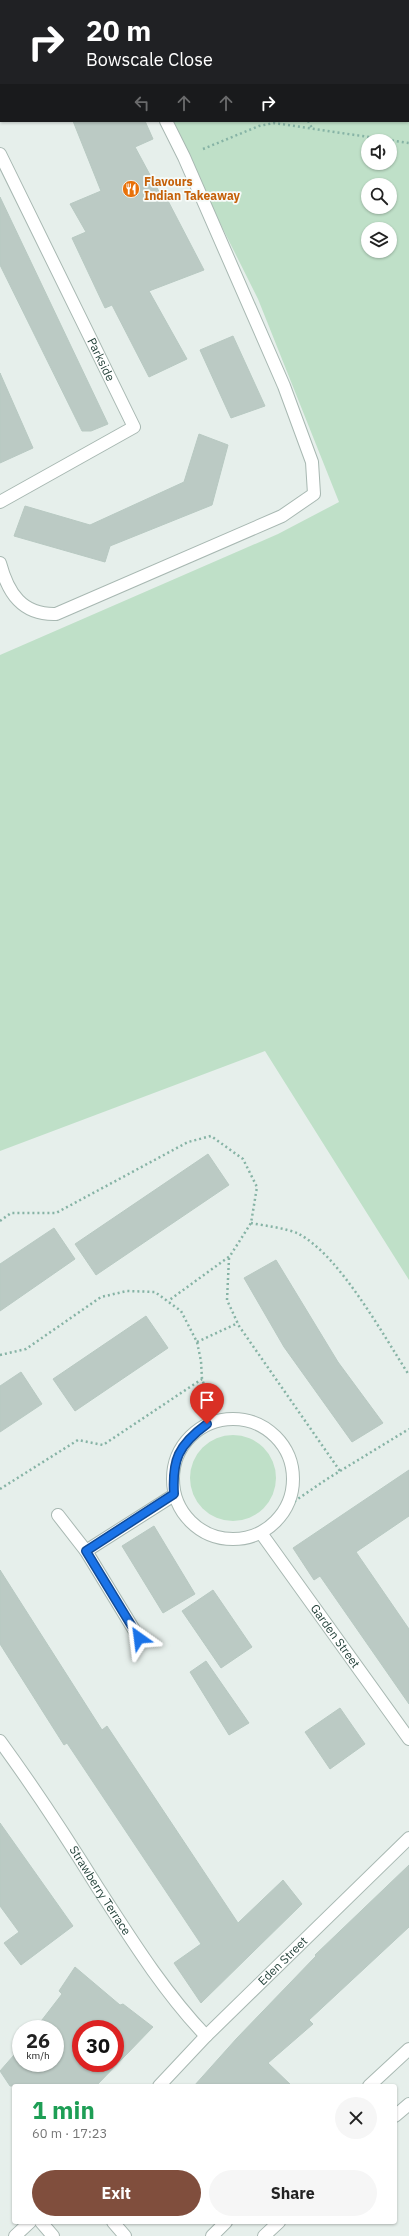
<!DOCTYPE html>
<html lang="en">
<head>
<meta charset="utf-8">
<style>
  :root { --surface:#fff; --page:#f6f6f6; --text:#222; --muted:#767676; --accent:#804e3d }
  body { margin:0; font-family:"IBM Plex Sans",sans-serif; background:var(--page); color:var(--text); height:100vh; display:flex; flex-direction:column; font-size:15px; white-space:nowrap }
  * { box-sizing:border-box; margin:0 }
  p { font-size:13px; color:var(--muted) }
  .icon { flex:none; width:22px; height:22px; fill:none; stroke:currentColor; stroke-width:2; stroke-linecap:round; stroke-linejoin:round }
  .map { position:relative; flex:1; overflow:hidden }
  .details { position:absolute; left:12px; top:2084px; width:385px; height:140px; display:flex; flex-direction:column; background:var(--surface); border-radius:4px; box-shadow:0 1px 3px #0004 }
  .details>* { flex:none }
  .guide { position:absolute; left:0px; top:0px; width:409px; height:122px; box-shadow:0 1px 3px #0004; background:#202124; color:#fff; overflow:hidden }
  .buttons { position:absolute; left:361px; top:134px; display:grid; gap:8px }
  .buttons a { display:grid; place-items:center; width:36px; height:36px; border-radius:50%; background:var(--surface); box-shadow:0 1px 3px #0004; font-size:20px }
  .speed { position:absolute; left:12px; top:2020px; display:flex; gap:8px; font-size:20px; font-weight:700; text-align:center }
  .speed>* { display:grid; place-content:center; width:52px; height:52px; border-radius:50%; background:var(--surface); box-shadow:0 1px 3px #0004; line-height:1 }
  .speed small { font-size:10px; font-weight:400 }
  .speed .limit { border:6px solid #d22; background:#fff; color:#111 }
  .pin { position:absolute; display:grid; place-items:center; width:34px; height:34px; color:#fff; margin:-41px -17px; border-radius:50% 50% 50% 0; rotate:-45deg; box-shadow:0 0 4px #0007 }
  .pin .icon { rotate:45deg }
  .me { position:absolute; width:44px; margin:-22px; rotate:329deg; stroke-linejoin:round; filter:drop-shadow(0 0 3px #0008) }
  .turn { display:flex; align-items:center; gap:14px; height:84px; padding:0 20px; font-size:18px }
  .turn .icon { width:52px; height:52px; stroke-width:2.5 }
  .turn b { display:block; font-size:28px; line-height:34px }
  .lanes { display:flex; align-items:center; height:38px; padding:0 20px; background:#0003; justify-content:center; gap:20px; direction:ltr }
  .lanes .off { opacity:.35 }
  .round { display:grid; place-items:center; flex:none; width:42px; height:42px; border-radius:21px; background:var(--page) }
  .head { display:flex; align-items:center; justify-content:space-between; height:68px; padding:0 20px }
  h1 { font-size:24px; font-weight:700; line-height:30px; color:#1e9e55 }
  .primary-button { display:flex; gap:8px; margin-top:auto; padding:8px 20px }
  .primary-button a { flex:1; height:46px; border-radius:24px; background:var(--accent); color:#fff; font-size:16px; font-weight:700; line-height:46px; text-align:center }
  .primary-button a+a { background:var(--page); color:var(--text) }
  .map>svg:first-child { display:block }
  .green { fill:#bfe0c8; fill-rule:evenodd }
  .building { fill:#bbcac4; stroke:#b8c9c2; fill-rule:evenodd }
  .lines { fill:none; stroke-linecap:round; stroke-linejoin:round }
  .lane-casing { stroke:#a8b8b2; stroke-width:14 }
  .street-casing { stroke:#a8b8b2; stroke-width:14 }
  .path { stroke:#86b3a5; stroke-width:2.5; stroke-dasharray:2 3; stroke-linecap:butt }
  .lane { stroke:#fff; stroke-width:12 }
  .street { stroke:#fff; stroke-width:12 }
  .route-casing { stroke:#114b97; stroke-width:10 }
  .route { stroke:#1a73e8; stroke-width:7 }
  .labels { text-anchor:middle; stroke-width:3.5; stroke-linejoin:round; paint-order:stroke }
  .food-label { font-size:12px; font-weight:bold; fill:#c56008; stroke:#f7fbf9; text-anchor:start }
  .street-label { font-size:12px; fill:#24423a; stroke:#f7fbf9 }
</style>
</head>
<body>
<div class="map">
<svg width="409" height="2236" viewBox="0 0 409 2236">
  <rect width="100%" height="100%" fill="#e6efeb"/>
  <path class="green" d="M 125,0 L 409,0 L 409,1280 L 265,1051 L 0,1151 L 0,655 L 278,534 L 339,502 L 258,299 L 169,121 L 408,121 L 408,1 ZM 368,141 L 390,141 L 390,163 L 368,163 ZM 368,185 L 390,185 L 390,207 L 368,207 ZM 368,229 L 390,229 L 390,251 L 368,251 Z
    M190 1478a43 43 0 1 1 86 0a43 43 0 1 1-86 0Z"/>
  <path class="building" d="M 73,121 L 145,121 L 153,139 L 135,147 L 163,199 L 166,197 L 204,270 L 149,291 L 187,359 L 149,377 L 112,305 L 105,308 L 72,238 L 86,232 L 70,204 L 101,191 Z
    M 0,197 L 108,424 L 91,431 L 82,431 L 0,265 Z
    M 233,336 L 265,406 L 231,418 L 200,350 Z
    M 0,373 L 33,448 L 0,463 Z
    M 199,434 L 228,445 L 212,505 L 110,546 L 105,562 L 14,536 L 25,506 L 90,525 L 184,482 Z
    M 208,1154 L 229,1185 L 96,1275 L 75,1244 Z
    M 54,1228 L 75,1259 L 0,1311 L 0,1264 Z
    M 276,1260 L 338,1362 L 383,1423 L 352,1442 L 284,1347 L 244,1278 Z
    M 146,1316 L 168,1348 L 75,1411 L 53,1379 Z
    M 21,1372 L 42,1404 L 0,1432 L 0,1386 Z
    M 409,1470 L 409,1516 L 356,1552 L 409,1629 L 409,1704 L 320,1576 L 314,1580 L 293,1548 Z
    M 154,1526 L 195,1594 L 163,1613 L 122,1546 Z
    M 0,1570 L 102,1730 L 107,1726 L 238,1923 L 283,1880 L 302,1904 L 201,2003 L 174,1963 L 201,1944 L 67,1743 L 64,1745 L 0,1644 Z
    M 213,1590 L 252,1647 L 221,1668 L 182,1611 Z
    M 206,1661 L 249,1723 L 229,1735 L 190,1672 Z
    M 340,1708 L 365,1744 L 330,1769 L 305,1732 Z
    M 0,1823 L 73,1926 L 21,1965 L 4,1943 L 19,1932 L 0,1906 Z
    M 409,1865 L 409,1927 L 309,2020 L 313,2024 L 268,2063 L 292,2086 L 194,2086 L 237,2038 L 316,1956 L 315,1955 Z
    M 75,1967 L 120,2005 L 123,2004 L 153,2027 L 96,2086 L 10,2086 L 0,2071 L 21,2047 L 21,2063 L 55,2063 L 55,2029 L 35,2029 L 62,1994 L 59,1991 ZM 81,2029 L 115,2029 L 115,2063 L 81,2063 Z"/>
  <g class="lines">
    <defs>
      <path id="lane" d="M 369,2086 L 409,2049
        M 113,2222 L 125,2236
        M 212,2236 L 226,2222"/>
      <g id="street">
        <path d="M 105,0 L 106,1"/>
        <path id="s1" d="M 0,154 L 134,427 L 0,502"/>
        <path d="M 0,563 C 8,593 22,615 56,614 L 282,516 L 314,494 L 312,462 L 284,386 L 184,157 L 166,121"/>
        <circle cx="233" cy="1479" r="60"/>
        <path d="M 58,1515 L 86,1551 L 139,1638"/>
        <path id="s2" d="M 261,1533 L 409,1739"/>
        <path d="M 86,1551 L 174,1495"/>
        <path id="s3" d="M 0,1741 C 35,1789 67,1838 98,1888 C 131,1939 164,1992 206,2036"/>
        <path id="s4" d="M 159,2086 L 206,2036 L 409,1838"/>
        <path d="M 395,2116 L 409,2104"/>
        <path d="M 41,2222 L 53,2236"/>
        <path d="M 15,2236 L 30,2222"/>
        <path d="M 264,2236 L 279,2222"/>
      </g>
    </defs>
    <use href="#lane" class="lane-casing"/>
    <use href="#street" class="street-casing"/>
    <path class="path" d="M 202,0 L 203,1
      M 308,121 L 312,128
      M 203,149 L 259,126 L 274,123 L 409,143
      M 0,1221 L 11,1213 L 56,1213 L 188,1142 L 211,1136 L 243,1159 L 257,1187 L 251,1223 L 230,1256 L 168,1301
      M 251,1223 C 266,1226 286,1228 299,1234 C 340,1256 383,1335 409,1375
      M 229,1258 L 227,1300 L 239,1326 L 340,1471
      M 197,1342 L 238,1323
      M 0,1355 L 26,1349 L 101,1297 L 127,1291 L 155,1292 L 181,1311 L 197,1342 L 201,1361 L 202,1379 L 217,1421
      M 0,1489 L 78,1440 L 103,1445 L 202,1379
      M 286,1507 L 327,1479 L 409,1429"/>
    <use href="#lane" class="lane"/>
    <use href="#street" class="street"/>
  </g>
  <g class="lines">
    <defs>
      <path id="route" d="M 139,1638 L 86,1551 L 174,1494 C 172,1460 178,1445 207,1424"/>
    </defs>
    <use href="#route" class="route-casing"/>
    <use href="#route" class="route"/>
  </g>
  <defs>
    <symbol id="restaurant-disc" viewBox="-11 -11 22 22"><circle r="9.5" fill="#e8710a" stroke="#f7fbf9"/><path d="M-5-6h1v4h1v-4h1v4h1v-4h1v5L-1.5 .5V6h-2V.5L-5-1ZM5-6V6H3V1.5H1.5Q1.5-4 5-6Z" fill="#fff"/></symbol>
  </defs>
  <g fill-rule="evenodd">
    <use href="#restaurant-disc" x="121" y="179" width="20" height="20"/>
  </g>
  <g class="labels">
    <g class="food-label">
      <text x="144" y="186">Flavours<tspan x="144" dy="14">Indian Takeaway</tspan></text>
    </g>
    <g class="street-label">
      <text dy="4" stroke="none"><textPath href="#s1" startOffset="229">Parkside</textPath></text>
      <text dy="4" stroke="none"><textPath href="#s2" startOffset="127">Garden Street</textPath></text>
      <text dy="4" stroke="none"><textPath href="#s3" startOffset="180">Strawberry Terrace</textPath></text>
      <text dy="4" stroke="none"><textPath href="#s4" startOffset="176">Eden Street</textPath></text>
    </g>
  </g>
</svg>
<div class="buttons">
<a><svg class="icon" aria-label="sound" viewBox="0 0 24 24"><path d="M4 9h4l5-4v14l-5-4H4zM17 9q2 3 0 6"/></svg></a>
<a><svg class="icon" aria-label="search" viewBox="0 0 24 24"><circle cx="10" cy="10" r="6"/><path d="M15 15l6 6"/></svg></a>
<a><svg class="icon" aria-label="layers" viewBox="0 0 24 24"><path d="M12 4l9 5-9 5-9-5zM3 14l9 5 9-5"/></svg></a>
</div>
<div class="speed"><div>26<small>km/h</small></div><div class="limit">30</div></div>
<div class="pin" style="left:207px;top:1424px;background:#d93025"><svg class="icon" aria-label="arrive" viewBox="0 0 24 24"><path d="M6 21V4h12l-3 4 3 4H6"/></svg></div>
<svg class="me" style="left:139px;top:1638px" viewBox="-20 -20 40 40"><path d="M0-17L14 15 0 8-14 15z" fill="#1a73e8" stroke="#fff" stroke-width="4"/></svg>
<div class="guide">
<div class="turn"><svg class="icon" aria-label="right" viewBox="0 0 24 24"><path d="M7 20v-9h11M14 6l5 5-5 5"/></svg><div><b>20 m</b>Bowscale Close</div></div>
<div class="lanes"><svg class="icon off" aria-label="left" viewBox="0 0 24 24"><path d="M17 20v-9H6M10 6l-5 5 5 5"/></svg><svg class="icon off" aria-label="ahead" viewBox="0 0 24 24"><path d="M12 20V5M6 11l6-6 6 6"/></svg><svg class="icon off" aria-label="ahead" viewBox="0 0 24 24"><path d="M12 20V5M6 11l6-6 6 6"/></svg><svg class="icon" aria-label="right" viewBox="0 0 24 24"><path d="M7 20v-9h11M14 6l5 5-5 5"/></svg></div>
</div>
<section class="details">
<div class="head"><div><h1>1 min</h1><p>60 m · 17:23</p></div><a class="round"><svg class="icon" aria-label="close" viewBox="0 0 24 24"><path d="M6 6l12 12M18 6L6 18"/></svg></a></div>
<div class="primary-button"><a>Exit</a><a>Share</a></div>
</section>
</div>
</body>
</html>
